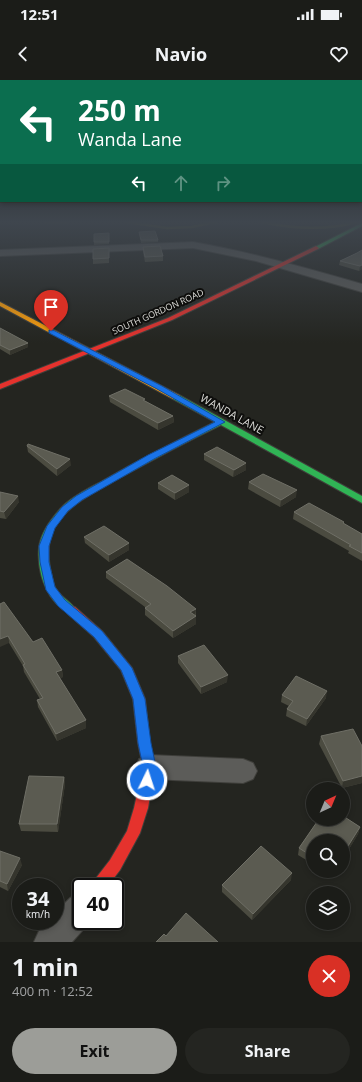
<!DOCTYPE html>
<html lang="en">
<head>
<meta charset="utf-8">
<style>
  :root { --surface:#1b1c18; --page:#242521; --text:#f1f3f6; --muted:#a0a1a2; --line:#393a37; --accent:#9c9d98 }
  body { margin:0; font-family:"Open Sans",sans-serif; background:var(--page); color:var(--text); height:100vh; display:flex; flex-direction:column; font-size:15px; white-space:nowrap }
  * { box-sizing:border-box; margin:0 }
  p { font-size:13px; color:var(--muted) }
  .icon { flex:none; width:22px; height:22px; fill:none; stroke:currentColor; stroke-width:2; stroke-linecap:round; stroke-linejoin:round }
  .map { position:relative; height:862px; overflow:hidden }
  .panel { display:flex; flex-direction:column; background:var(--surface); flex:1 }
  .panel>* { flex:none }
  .guide { position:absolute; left:0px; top:0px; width:362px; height:122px; box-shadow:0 2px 6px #0003,0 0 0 1px var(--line); background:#0b6e4f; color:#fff; overflow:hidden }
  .needle { width:26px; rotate:44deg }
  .fabs { position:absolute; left:306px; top:702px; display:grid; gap:8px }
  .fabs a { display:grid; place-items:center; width:44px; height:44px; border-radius:50%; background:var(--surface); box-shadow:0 2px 6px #0003,0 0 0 1px var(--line); font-size:20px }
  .speed { position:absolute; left:12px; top:798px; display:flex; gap:8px; font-size:20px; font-weight:700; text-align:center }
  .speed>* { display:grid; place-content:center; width:52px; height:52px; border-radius:50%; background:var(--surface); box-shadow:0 2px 6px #0003,0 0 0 1px var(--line); line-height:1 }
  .speed small { font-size:10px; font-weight:400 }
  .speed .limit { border:2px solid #111; border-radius:6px; background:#fff; color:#111 }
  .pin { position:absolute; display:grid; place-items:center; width:34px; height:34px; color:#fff; margin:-41px -17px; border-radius:50% 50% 50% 0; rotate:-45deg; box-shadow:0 0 4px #0007 }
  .pin .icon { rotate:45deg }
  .me { position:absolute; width:44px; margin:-22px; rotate:4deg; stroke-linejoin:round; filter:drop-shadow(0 0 3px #0008) }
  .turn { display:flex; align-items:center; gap:14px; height:84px; padding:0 12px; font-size:18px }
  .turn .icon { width:52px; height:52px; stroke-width:2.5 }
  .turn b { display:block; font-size:28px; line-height:34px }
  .lanes { display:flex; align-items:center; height:38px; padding:0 12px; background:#0003; justify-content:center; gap:20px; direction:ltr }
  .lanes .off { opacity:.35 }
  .round { display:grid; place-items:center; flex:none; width:42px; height:42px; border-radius:21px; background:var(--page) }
  .overview { display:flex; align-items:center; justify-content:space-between; height:68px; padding:0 12px }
  h1 { font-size:24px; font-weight:700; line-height:30px }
  .primary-button { display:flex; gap:8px; margin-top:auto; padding:8px 12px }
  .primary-button a { flex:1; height:46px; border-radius:24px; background:var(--accent); color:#111; font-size:16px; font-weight:700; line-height:46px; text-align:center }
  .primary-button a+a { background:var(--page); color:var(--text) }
  .status { display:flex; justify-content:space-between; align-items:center; height:28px; padding:0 20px; background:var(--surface); direction:ltr }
  .status svg { height:11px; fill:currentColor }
  header { display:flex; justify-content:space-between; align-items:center; height:52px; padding:0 12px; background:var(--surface); font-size:18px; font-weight:700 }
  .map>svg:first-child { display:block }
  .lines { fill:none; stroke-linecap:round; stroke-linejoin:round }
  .stream { stroke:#5b5b17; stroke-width:2.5 }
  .street-casing { stroke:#3f3f3b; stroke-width:2 }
  .fast-casing { stroke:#3f3f3b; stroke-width:2 }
  .slow-casing { stroke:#3f3f3b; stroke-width:2 }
  .jam-casing { stroke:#3f3f3b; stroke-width:2 }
  .street { fill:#5c5c59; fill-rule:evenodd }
  .fast { fill:#30b455; fill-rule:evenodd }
  .slow { fill:#ff9f0a; fill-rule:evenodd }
  .jam { fill:#e5322d; fill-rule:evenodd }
  .wall { fill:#4b4b40 }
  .shaded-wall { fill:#35352d }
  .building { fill:#5b5b51; stroke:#6f6f66 }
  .route { fill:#1a73e8; stroke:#114b97 }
  .labels { text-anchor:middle; stroke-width:4; stroke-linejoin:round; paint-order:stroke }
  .far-street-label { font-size:9px; fill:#ddddd9; stroke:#0e0e0c }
  .street-label { font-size:11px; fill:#ddddd9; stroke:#0e0e0c }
</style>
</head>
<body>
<div class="status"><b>12:51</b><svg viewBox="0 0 49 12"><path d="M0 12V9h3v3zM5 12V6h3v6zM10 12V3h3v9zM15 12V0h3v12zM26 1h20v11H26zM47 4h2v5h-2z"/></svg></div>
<header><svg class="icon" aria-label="back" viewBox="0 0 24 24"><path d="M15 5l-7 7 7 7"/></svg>Navio<svg class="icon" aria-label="heart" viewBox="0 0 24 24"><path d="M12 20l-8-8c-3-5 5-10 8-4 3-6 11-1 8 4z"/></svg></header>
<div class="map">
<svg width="362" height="862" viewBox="0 0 362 862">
  <rect width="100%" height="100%" fill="#242520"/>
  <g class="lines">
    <path class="stream" d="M 46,142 L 68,142
      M 127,142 L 167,148 L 192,147 L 215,142
      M 262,142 C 294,149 325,151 357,142"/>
    <defs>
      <path id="street" d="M 193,162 C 250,172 306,188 362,204 L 362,212 L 256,181 L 193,168 L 0,176 L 0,170 Z
        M 149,675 L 243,679 L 253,683 L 257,691 L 253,699 L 243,703 L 149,699 L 139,695 L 136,687 L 139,679 Z
        M 81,813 L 81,841 L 91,841 L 72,862 L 34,862 L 39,851 L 48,841 L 55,841 L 55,833 L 70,818 Z"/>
      <path id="fast" d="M 362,143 L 362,146 L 318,169 L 313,168 Z
        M 173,315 L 179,315 L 362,416 L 362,423 L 221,345 C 186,362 152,380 118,399 C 96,412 67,424 54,449 C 45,466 49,487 54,505 C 58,516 71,521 76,530 L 75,533 C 69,534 66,531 61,528 C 44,514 37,489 39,467 C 41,452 51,439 61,428 C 72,416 90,408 104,400 C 141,379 178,360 215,342 L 173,319 Z"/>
      <path id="slow" d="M 0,222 L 179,315 L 180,317 L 179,319 L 173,319 L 0,226 Z"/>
      <path id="jam" d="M 316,166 L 319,168 L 318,169 L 172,240 L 0,309 L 0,304 L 168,238 Z
        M 71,526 L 75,527 L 102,551 L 132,588 L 145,619 L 150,663 L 155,687 L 148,728 L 140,753 L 120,790 L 107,807 L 91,807 L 93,802 L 110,780 L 127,751 L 134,728 L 143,687 L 138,663 L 133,619 L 121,590 L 94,557 L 67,533 L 66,530 L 67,527 Z"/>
    </defs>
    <use href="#street" class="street-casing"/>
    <use href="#fast" class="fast-casing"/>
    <use href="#slow" class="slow-casing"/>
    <use href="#jam" class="jam-casing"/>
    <use href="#street" class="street"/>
    <use href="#fast" class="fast"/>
    <use href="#slow" class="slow"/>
    <use href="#jam" class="jam"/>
  </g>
  <path class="wall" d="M 139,152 L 158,160 L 158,162 L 141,163 Z
    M 109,153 L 109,164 L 94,165 L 94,162 Z
    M 143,167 L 163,176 L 163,181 L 145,182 L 143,172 Z
    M 109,168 L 109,183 L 93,184 L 93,179 Z
    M 357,173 L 362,189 L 359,191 L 339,185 L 340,181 Z
    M 0,248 L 28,267 L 10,275 L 0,269 Z
    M 109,316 L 145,321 L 173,336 L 174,342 L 158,350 L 110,322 Z
    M 27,366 L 71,385 L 57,396 L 28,372 Z
    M 204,374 L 246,390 L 233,397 L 204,380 Z
    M 249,402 L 296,417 L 280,427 L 248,409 Z
    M 158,403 L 189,412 L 175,420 L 158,409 Z
    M 0,412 L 19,422 L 6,439 L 0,438 Z
    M 294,432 L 344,444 L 362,454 L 362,481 L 348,473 L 349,471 L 293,439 Z
    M 84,457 L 129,463 L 129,470 L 109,482 L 85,463 Z
    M 106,492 L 196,529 L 196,544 L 173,558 L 145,535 L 145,527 L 106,498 Z
    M 0,524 L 33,562 L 62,590 L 63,597 L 60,598 L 86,648 L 57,661 L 38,627 L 37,620 L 40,619 L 24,592 L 23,586 L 9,563 Z
    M 178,576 L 227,602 L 201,614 L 178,583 Z
    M 282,615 L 326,618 L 306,646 L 286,636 L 287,629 L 289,626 L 281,622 Z
    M 321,656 L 362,666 L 362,703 L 342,708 L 319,664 Z
    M 64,697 L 65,704 L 58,752 L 21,751 L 19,744 Z
    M 343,736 L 360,747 L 358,754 L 343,779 L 343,761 L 313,761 L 313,784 L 298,775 L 299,768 L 319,739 L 343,739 Z
    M 0,771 L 22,785 L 8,811 L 0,807 Z
    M 323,791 L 335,791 L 332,797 Z
    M 291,800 L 252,840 L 222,812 L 222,805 Z"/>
  <path class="shaded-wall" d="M 362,185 L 362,189 L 359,191 L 360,186 Z
    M 28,263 L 28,267 L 10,275 L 10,270 Z
    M 173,336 L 174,342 L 158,350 L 158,343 Z
    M 70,379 L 71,385 L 57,396 L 57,389 Z
    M 246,383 L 246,390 L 233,397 L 234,390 Z
    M 189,405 L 189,412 L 175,420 L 175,413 Z
    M 297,410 L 296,417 L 280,427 L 281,420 Z
    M 18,416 L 19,422 L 6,439 L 4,432 Z
    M 129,463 L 129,470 L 109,482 L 109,475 Z
    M 196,529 L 195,536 L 190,532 Z
    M 196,536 L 196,544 L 173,558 L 173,551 Z
    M 8,556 L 9,563 L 0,567 L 0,559 Z
    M 62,590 L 63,597 L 57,600 L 56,592 Z
    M 228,595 L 227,602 L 201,614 L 201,607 Z
    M 327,611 L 326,618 L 306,646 L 307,639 Z
    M 86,640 L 86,648 L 57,661 L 56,654 Z
    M 362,696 L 362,703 L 342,708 L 343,701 Z
    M 64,697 L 65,704 L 58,752 L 57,744 Z
    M 360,747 L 358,754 L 343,779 L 343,774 Z
    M 20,778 L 22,785 L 8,811 L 7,804 Z
    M 333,791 L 335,791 L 332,797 Z
    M 292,793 L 291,800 L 252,840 L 253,834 Z"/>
  <path class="building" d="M 155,151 L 158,160 L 141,160 L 139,152 Z
    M 109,153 L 109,162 L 94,162 L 94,154 Z
    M 160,166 L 163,176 L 145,177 L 143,167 Z
    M 109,168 L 109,178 L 93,179 L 93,169 Z
    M 362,170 L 362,185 L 360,186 L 340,181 L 357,173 Z
    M 0,248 L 28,263 L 10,270 L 0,265 Z
    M 125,309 L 145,319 L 143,320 L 173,336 L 158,343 L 109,316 Z
    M 28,364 L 70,379 L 57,389 L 27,366 Z
    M 217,367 L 246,383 L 234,390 L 204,374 Z
    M 263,394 L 297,410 L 281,420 L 249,402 Z
    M 172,395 L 189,405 L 175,413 L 158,403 Z
    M 0,412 L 18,416 L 4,432 L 0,431 Z
    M 309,423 L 344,442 L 343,443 L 362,454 L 362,473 L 349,466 L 351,465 L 294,432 Z
    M 104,446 L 129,463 L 109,475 L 84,457 Z
    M 127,479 L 167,506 L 196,529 L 190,532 L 196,536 L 173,551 L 145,528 L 151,524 L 106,492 Z
    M 4,522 L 33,562 L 42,558 L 62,590 L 56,592 L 86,640 L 56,654 L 37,620 L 43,618 L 23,585 L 25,584 L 8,556 L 0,559 L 0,524 Z
    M 204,565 L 228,595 L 201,607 L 178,576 Z
    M 296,596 L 327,611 L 307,639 L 287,629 L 293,621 L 282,615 Z
    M 353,649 L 362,666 L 362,696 L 343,701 L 321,656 Z
    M 29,696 L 64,697 L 57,744 L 19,744 Z
    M 343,736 L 360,747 L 343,774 L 343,761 L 313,761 L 313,777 L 299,768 L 319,739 L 343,739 Z
    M 261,766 L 292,793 L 253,834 L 222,805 Z
    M 0,771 L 20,778 L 7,804 L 0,801 Z
    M 186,833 L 218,862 L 156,862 L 164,854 L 166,856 Z"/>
  <linearGradient id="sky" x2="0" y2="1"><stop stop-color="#141412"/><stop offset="0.54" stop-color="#3f464e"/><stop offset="1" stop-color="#3f464e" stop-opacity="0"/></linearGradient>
  <rect width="362" height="263" fill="url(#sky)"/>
  <path class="route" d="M 49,250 L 53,250 L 162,306 L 225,342 L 154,379 L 82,420 L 68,431 L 55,448 L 49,466 L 49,482 L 55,507 L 65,520 L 102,551 L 132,588 L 145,619 L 151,663 L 156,687 L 151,705 L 147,706 L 142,705 L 140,700 L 143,687 L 138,663 L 133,619 L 121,590 L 94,557 L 58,526 L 46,510 L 40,482 L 39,466 L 47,446 L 62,427 L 76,416 L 148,375 L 215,342 L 157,309 L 49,253 Z"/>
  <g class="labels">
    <g class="far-street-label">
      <text transform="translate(158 232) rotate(-24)" y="3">SOUTH GORDON ROAD</text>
    </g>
    <g class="street-label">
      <text transform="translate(232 334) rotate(29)" y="4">WANDA LANE</text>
    </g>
  </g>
</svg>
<div class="fabs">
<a><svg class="needle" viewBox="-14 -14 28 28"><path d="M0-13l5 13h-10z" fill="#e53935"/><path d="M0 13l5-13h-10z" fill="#a0a1a2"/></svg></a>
<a><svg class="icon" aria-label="search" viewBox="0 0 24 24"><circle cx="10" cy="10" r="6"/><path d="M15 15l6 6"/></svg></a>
<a><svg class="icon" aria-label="layers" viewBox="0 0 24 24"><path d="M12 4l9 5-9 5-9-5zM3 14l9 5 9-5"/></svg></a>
</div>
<div class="speed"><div>34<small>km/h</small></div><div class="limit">40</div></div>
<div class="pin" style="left:51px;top:251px;background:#d93025"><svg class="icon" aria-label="arrive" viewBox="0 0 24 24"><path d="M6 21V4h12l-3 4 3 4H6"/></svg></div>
<svg class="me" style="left:147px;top:700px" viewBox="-20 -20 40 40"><circle r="17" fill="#1a73e8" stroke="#fff" stroke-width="3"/><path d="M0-11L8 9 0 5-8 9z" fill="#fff"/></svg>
<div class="guide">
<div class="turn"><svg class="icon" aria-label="left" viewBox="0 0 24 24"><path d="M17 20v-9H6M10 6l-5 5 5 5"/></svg><div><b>250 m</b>Wanda Lane</div></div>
<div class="lanes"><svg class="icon" aria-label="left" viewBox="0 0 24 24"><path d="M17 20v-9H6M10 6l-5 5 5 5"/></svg><svg class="icon off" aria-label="ahead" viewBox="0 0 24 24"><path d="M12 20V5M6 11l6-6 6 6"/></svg><svg class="icon off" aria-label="right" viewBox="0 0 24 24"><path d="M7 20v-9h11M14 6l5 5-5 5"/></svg></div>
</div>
</div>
<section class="panel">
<div class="overview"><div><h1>1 min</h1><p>400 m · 12:52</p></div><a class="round" style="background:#d93025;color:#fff"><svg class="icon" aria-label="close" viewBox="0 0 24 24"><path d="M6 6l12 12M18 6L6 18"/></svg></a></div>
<div class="primary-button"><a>Exit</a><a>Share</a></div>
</section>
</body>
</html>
